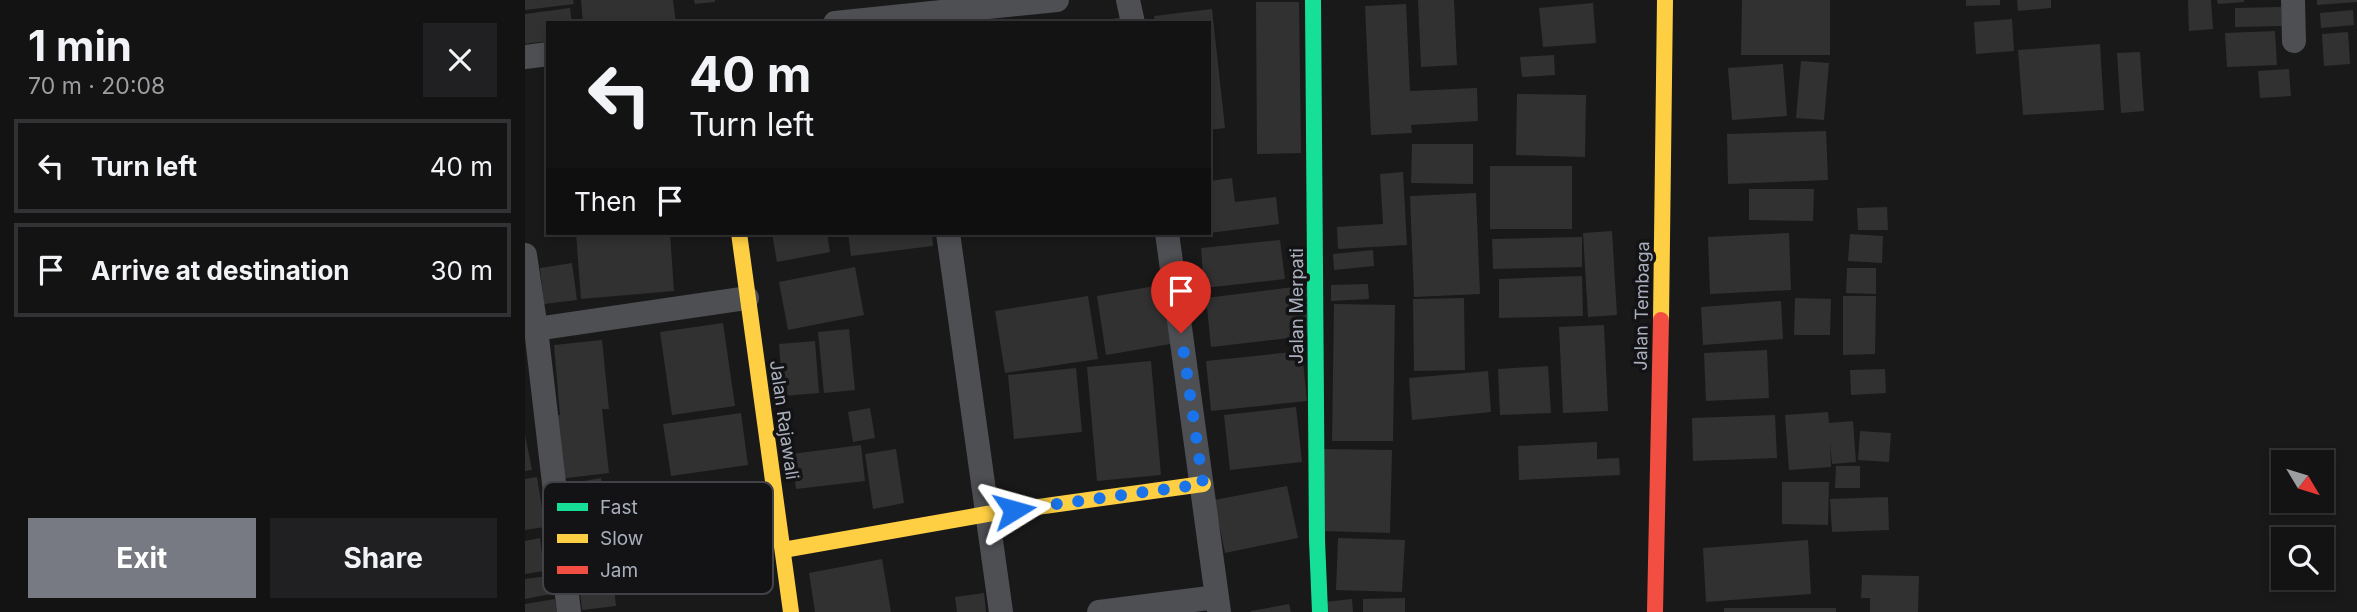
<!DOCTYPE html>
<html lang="en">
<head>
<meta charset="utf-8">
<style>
  :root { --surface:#131314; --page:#202022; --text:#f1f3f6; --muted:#9d9ea0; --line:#323234; --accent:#777a83 }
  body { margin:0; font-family:Inter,sans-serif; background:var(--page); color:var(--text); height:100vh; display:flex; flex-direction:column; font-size:26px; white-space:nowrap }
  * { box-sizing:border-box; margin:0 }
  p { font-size:23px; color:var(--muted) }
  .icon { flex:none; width:38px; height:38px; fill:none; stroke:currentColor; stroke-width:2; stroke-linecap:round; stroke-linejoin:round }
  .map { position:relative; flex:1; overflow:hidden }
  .details { display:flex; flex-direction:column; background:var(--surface); width:525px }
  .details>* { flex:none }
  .top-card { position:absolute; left:21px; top:21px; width:665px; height:214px; border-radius:0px; box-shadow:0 4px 10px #0003,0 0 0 2px var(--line); background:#131314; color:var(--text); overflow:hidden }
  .needle { width:46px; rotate:128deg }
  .buttons { position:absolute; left:1746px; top:450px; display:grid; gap:14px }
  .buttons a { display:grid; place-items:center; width:63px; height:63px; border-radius:0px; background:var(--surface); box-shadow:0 4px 10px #0003,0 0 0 2px var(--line); font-size:35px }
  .pin { position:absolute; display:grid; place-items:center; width:60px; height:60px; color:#fff; margin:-72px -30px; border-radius:50% 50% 50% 0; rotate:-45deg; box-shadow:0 0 7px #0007 }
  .pin .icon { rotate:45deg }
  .me { position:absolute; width:77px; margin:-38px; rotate:82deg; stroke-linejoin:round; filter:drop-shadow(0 0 5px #0008) }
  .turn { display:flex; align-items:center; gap:24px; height:147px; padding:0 28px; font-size:32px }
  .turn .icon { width:91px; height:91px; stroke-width:2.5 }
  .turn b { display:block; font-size:49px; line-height:60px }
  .then { display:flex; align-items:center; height:66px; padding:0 28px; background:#0003; gap:14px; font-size:26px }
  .round { display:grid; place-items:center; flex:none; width:74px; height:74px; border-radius:0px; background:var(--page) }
  .summary { display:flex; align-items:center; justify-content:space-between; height:119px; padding:0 28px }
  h1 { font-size:42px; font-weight:700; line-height:52px }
  .primary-button { display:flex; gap:14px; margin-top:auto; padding:14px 28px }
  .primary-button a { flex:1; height:80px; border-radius:0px; background:var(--accent); color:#fff; font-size:28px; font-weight:700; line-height:80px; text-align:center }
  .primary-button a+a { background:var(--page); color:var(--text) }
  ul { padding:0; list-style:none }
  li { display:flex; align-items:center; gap:21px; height:94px; margin:0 14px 10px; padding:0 14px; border:4px solid var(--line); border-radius:0px }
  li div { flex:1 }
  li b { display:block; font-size:26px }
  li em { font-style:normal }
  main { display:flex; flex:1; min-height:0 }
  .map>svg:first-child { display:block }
  .building { fill:#313132 }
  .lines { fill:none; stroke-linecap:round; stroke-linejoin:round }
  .street { stroke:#4d4f53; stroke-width:24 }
  .fast { stroke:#16e098; stroke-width:16 }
  .slow { stroke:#ffcf43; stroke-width:16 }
  .jam { stroke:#f24e42; stroke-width:16 }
  .route { stroke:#1a73e8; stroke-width:12; stroke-dasharray:0 21.6 }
  .labels { text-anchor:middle; stroke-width:7; stroke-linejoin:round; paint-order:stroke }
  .street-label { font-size:18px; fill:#a9afbc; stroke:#131316 }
  .key { fill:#131316; stroke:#404248; stroke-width:2 }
  .key-label { font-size:19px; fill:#a9afbc }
</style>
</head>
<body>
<main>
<section class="details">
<div class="summary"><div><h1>1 min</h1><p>70 m · 20:08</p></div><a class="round"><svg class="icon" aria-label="close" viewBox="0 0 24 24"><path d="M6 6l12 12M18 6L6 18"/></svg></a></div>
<ul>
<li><svg class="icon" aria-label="left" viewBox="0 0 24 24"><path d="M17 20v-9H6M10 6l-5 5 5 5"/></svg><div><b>Turn left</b></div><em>40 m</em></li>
<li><svg class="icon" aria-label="arrive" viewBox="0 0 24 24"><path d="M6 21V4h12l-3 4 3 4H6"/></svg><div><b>Arrive at destination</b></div><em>30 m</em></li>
</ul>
<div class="primary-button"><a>Exit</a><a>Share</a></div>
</section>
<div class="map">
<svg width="1832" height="612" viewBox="0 0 1832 612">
  <rect width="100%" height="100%" fill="#19191a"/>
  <path class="building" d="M 0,0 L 48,0 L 49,4 L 0,10 Z
    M 56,0 L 148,0 L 151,23 L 58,23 Z
    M 169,0 L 190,0 L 190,2 L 170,4 Z
    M 893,0 L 929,0 L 932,65 L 896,67 Z
    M 1217,0 L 1305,0 L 1305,55 L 1216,55 Z
    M 1441,0 L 1475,0 L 1475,5 L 1441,6 Z
    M 1492,0 L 1526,0 L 1526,8 L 1493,11 Z
    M 1663,0 L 1686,0 L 1688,29 L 1664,31 Z
    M 1692,0 L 1719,0 L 1719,2 L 1693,4 Z
    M 1792,0 L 1832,0 L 1832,2 L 1792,5 Z
    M 731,2 L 774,2 L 776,153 L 732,154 Z
    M 1068,3 L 1071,43 L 1018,47 L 1014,8 Z
    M 881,4 L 885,91 L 952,88 L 953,121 L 886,125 L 887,133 L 846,135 L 840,6 Z
    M 1756,7 L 1757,26 L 1710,27 L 1710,8 Z
    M 45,8 L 47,23 L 23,23 L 23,41 L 0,44 L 0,14 Z
    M 687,9 L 700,128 L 684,130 L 684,23 L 630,23 L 629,16 Z
    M 1828,10 L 1829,25 L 1796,28 L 1795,13 Z
    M 599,17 L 600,23 L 574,23 L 574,21 Z
    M 1487,19 L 1489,51 L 1451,54 L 1449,22 Z
    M 1750,31 L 1752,65 L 1702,67 L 1700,33 Z
    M 1823,32 L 1825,64 L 1799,66 L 1797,34 Z
    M 1575,44 L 1579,110 L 1498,115 L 1493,50 Z
    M 1615,52 L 1619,111 L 1596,113 L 1592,53 Z
    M 1029,55 L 1030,75 L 997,77 L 995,57 Z
    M 1276,61 L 1304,63 L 1299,120 L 1271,118 Z
    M 1258,64 L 1262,116 L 1207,120 L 1203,68 Z
    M 1764,69 L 1766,96 L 1735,98 L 1733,71 Z
    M 992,94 L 1061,95 L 1060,157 L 991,155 Z
    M 1301,131 L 1303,180 L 1203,184 L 1202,134 Z
    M 887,144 L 948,144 L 948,184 L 886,183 Z
    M 965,166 L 1047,166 L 1047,229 L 965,229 Z
    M 878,172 L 882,245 L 813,249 L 812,227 L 858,224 L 855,174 Z
    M 707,178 L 710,202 L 751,197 L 754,224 L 684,233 L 684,181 Z
    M 1224,189 L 1289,189 L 1288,221 L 1224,220 Z
    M 951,193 L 955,294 L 889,297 L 885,196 Z
    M 1362,207 L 1363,230 L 1333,230 L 1332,208 Z
    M 1087,231 L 1092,315 L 1063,317 L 1058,233 Z
    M 51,233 L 145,233 L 149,291 L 56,299 Z
    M 247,233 L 302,233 L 305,252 L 252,262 Z
    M 323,233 L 407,233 L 408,246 L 326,256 Z
    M 1264,233 L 1266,290 L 1185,294 L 1183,237 Z
    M 1325,234 L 1358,236 L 1357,263 L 1323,261 Z
    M 1057,237 L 1057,267 L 968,269 L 967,239 Z
    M 755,240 L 760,279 L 679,288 L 676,248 Z
    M 848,250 L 849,266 L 809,270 L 808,254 Z
    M 47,263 L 52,300 L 19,304 L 15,268 Z
    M 330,267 L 339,315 L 263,330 L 254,282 Z
    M 1322,268 L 1351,268 L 1351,294 L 1321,293 Z
    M 1057,276 L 1058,316 L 974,318 L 974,279 Z
    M 641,284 L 651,343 L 581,355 L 572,296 Z
    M 843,284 L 844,299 L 806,301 L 806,285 Z
    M 784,285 L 789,335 L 686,347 L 681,298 Z
    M 563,296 L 573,359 L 480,373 L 470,311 Z
    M 1318,296 L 1351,296 L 1350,354 L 1318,355 Z
    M 939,298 L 940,370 L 889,371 L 888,299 Z
    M 1270,298 L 1306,299 L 1305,335 L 1269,335 Z
    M 1256,301 L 1258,339 L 1178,345 L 1176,307 Z
    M 809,304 L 870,305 L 868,441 L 807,441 Z
    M 198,323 L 210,406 L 147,415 L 135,332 Z
    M 1079,325 L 1083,411 L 1038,413 L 1034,327 Z
    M 324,329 L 330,390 L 299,393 L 293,332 Z
    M 77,340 L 84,409 L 77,409 L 84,473 L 34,479 L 27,416 L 35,415 L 29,345 Z
    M 290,341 L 294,393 L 258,396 L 254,344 Z
    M 1242,350 L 1244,398 L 1181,401 L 1179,353 Z
    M 777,351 L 782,401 L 686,411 L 681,361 Z
    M 626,361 L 636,475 L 572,481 L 562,367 Z
    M 1023,366 L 1026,413 L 975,415 L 973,369 Z
    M 551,368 L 557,432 L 489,439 L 483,375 Z
    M 1360,369 L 1361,393 L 1326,395 L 1325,370 Z
    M 963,371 L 966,412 L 887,420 L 884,378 Z
    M 771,407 L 777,462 L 705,470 L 699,415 Z
    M 345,408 L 350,438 L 328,442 L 323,412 Z
    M 1303,412 L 1304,423 L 1328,421 L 1331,462 L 1307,464 L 1305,441 L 1306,467 L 1264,470 L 1260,415 Z
    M 216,413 L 223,465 L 146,476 L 138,424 Z
    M 1250,415 L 1252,458 L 1168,461 L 1167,418 Z
    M 1335,431 L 1366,433 L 1364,462 L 1333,460 Z
    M 0,435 L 7,470 L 0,471 Z
    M 1072,442 L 1072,459 L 1094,458 L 1095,475 L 994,480 L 993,446 Z
    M 336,445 L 340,481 L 271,489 L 267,454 Z
    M 371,449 L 379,503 L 348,509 L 340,454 Z
    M 798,449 L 867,450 L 865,533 L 797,531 Z
    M 1311,466 L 1335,466 L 1335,488 L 1310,488 Z
    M 12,477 L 20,527 L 0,530 L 0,479 Z
    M 76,478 L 82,510 L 101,507 L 106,528 L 85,532 L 89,550 L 50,558 L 37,485 Z
    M 1257,482 L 1304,482 L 1303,525 L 1257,524 Z
    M 762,486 L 773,538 L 700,553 L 689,500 Z
    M 1363,497 L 1364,530 L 1307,532 L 1305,499 Z
    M 15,538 L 19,571 L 0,574 L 0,541 Z
    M 813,538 L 880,540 L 877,592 L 811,590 Z
    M 1283,540 L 1286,594 L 1181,602 L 1178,548 Z
    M 357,559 L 366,612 L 290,612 L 284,573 Z
    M 87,568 L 91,606 L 57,610 L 53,572 Z
    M 1337,575 L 1394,576 L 1393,612 L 1345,612 L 1345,598 L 1336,598 Z
    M 23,576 L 26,594 L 0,599 L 0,579 Z
    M 459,593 L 461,612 L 432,612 L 430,597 Z
    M 880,598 L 880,612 L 838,612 L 838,599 Z
    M 30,599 L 32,612 L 0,612 L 0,604 Z
    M 827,599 L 828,612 L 800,612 L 799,602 Z
    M 764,604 L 766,612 L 726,612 L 726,611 Z
    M 1199,608 L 1311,608 L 1311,612 L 1199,612 Z"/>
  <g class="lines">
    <path class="street" d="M 603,0 L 608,23
      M 1768,0 L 1769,41
      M 310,23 L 532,0
      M 0,57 L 23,54
      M 423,233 L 476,612
      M 642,233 L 694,612
      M 0,255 L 11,329 L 44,612
      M 11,329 L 222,298
      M 574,612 L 692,597"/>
    <path class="fast" d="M 788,0 L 792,540 L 795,612"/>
    <path class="slow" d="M 214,233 L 266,612
      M 1136,320 L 1140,0
      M 258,550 L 462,514 L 678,484"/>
    <path class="jam" d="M 1130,612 L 1136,320"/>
  </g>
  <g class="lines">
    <path class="route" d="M 489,510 L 678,484 L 656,333"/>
  </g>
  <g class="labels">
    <g class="street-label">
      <text transform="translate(772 306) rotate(-90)" y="6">Jalan Merpati</text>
      <text transform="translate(1117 306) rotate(-89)" y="6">Jalan Tembaga</text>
      <text transform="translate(259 420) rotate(82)" y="6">Jalan Rajawali</text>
    </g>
  </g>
  <rect x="18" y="482" width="230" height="112" rx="10" class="key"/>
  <rect x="32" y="503" width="31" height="8" fill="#16e098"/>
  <rect x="32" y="534" width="31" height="9" fill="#ffcf43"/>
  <rect x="32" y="566" width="31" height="8" fill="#f24e42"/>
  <g class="key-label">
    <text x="75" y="514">Fast</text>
    <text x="75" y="545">Slow</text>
    <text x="75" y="577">Jam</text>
  </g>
</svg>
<div class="buttons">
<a><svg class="needle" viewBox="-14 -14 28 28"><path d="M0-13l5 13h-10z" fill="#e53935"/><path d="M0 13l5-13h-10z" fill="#9d9ea0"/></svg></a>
<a><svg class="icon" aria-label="search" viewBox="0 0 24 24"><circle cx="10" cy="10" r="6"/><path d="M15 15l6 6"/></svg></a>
</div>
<div class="pin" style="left:656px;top:333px;background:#d93025"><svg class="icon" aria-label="arrive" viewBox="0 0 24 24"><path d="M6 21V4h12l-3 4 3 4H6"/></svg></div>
<svg class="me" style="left:489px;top:510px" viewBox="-20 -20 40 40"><path d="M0-17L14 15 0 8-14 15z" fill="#1a73e8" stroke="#fff" stroke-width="4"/></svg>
<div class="top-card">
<div class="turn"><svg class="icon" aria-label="left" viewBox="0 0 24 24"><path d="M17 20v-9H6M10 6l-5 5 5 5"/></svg><div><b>40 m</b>Turn left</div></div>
<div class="then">Then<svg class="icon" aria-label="arrive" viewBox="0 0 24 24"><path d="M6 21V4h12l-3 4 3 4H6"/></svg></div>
</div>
</div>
</main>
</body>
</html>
